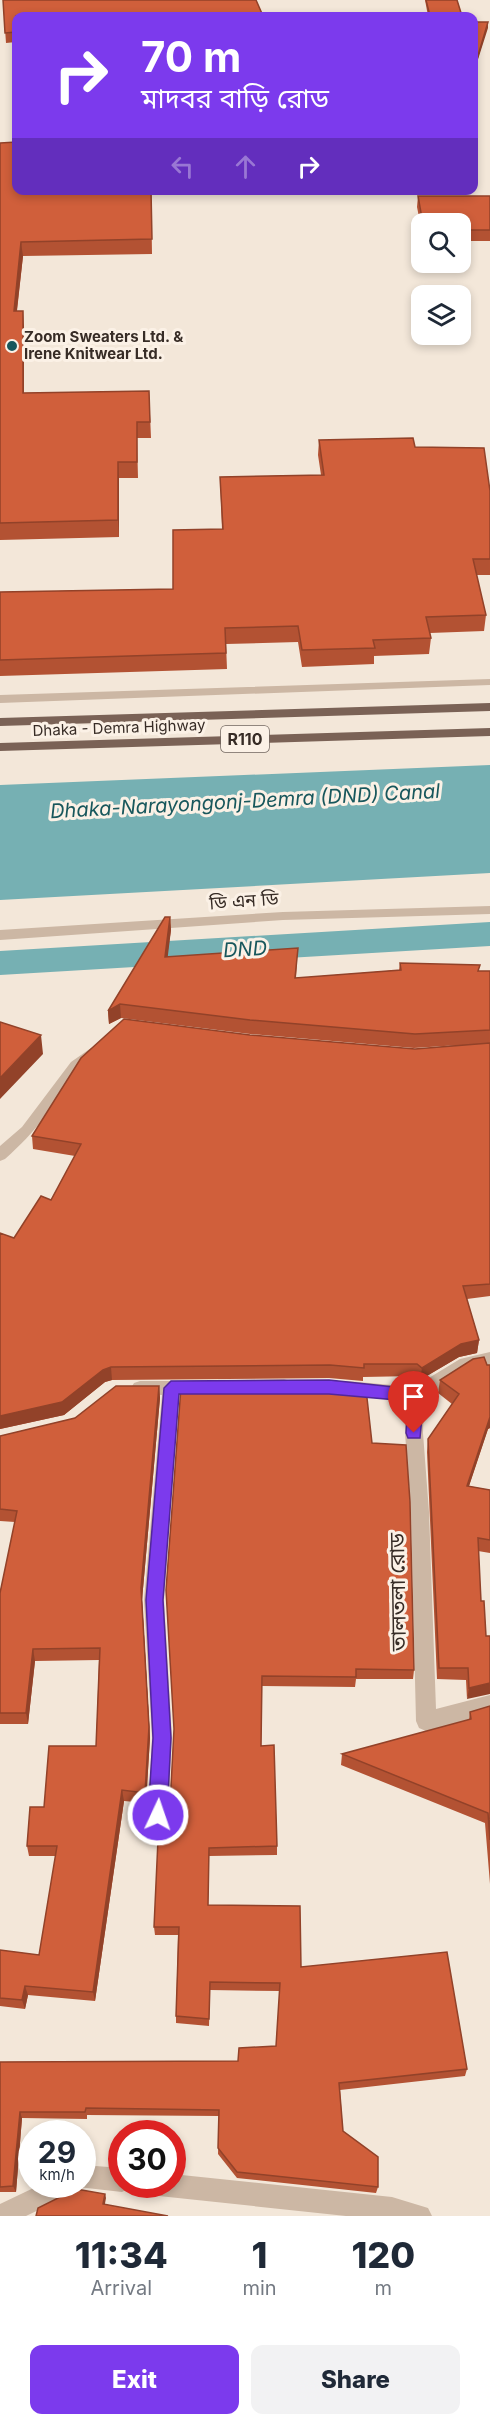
<!DOCTYPE html>
<html lang="en">
<head>
<meta charset="utf-8">
<style>
  :root { --surface:#fff; --page:#f2f2f3; --text:#1f2937; --muted:#747a83; --accent:#7c3aed }
  body { margin:0; font-family:Inter,"Noto Sans Bengali",sans-serif; background:var(--page); color:var(--text); height:100vh; display:flex; flex-direction:column; font-size:22px; white-space:nowrap }
  * { box-sizing:border-box; margin:0 }
  p { font-size:20px; color:var(--muted) }
  .icon { flex:none; width:33px; height:33px; fill:none; stroke:currentColor; stroke-width:2; stroke-linecap:round; stroke-linejoin:round }
  .map { position:relative; height:2216px; overflow:hidden }
  .panel { display:flex; flex-direction:column; background:var(--surface); flex:1 }
  .panel>* { flex:none }
  .guide { position:absolute; left:12px; top:12px; width:466px; height:183px; border-radius:12px; box-shadow:0 3px 9px #0003; background:#7c3aed; color:#fff; overflow:hidden }
  .tools { position:absolute; left:411px; top:213px; display:grid; gap:12px }
  .tools a { display:grid; place-items:center; width:60px; height:60px; border-radius:12px; background:var(--surface); box-shadow:0 3px 9px #0003; font-size:30px }
  .speed { position:absolute; left:18px; top:2120px; display:flex; gap:12px; font-size:30px; font-weight:700; text-align:center }
  .speed>* { display:grid; place-content:center; width:78px; height:78px; border-radius:50%; background:var(--surface); box-shadow:0 3px 9px #0003; line-height:1 }
  .speed small { font-size:15px; font-weight:400 }
  .speed .limit { border:9px solid #d22; background:#fff; color:#111 }
  .pin { position:absolute; display:grid; place-items:center; width:51px; height:51px; color:#fff; margin:-62px -26px; border-radius:50% 50% 50% 0; rotate:-45deg; box-shadow:0 0 6px #0007 }
  .pin .icon { rotate:45deg }
  .me { position:absolute; width:66px; margin:-33px; rotate:3deg; stroke-linejoin:round; filter:drop-shadow(0 0 4px #0008) }
  .turn { display:flex; align-items:center; gap:21px; height:126px; padding:0 30px; font-size:27px }
  .turn .icon { width:78px; height:78px; stroke-width:2.5 }
  .turn b { display:block; font-size:42px; line-height:51px }
  .lanes { display:flex; align-items:center; height:57px; padding:0 30px; background:#0003; justify-content:center; gap:30px; direction:ltr }
  .lanes .off { opacity:.35 }
  .eta { display:flex; justify-content:space-evenly; align-items:center; height:102px; text-align:center }
  .eta b { font-size:36px; font-weight:800; line-height:42px }
  .button { display:flex; gap:12px; margin-top:auto; padding:12px 30px }
  .button a { flex:1; height:69px; border-radius:12px; background:var(--accent); color:#fff; font-size:24px; font-weight:800; line-height:69px; text-align:center }
  .button a+a { background:var(--page); color:var(--text) }
  .map>svg:first-child { display:block }
  .water { fill:#76b0b3 }
  .lines { fill:none; stroke-linecap:round; stroke-linejoin:round }
  .canal { fill:#76b0b3; fill-rule:evenodd }
  .minor { fill:#ccb7a4; fill-rule:evenodd }
  .primary { fill:#7a6256; fill-rule:evenodd }
  .wall { fill:#b35233 }
  .shaded-wall { fill:#924229 }
  .building { fill:#d05f3b; stroke:#924229; stroke-width:1.5 }
  .route { fill:#7c3aed; stroke:#51269a; stroke-width:1.5 }
  .poi-dot { fill:#18575c; stroke:#fbf1e6; stroke-width:2 }
  .labels { text-anchor:middle; stroke-width:6; stroke-linejoin:round; paint-order:stroke }
  .far-poi-label { font-size:15px; font-weight:bold; fill:#372c26; stroke:#fbf1e6; text-anchor:start }
  .far-street-label { font-size:15px; fill:#372c26; stroke:#fbf1e6 }
  .shield { fill:#fbf1e6; stroke:#726760; stroke-width:1.5 }
  .shield-label { font-size:16px; font-weight:bold; fill:#372c26 }
  .street-label { font-size:18px; fill:#372c26; stroke:#fbf1e6 }
  .water-label { font-size:20px; font-style:italic; fill:#18575c; stroke:#fbf1e6 }
  .near-street-label { font-size:21px; fill:#372c26; stroke:#fbf1e6 }
</style>
</head>
<body>
<div class="map">
<svg width="490" height="2216" viewBox="0 0 490 2216">
  <rect width="100%" height="100%" fill="#f3e7d9"/>
  <path class="water" d="M 490,765 L 490,873 L 0,900 L 0,785 Z"/>
  <g class="lines">
    <path class="canal" d="M 490,922 L 490,946 L 0,975 L 0,951 Z"/>
    <path class="minor" d="M 490,679 L 490,685 L 0,703 L 0,695 Z
      M 490,906 L 490,914 L 283,920 L 0,940 L 0,930 L 283,912 Z
      M 91,1048 L 96,1049 L 98,1053 C 93,1061 84,1066 79,1073 C 54,1105 36,1132 5,1159 L 0,1161 L 0,1146 L 22,1127 L 71,1062 Z
      M 490,1352 L 490,1366 L 470,1370 L 424,1399 L 423,1433 L 429,1512 L 436,1709 L 490,1695 L 490,1715 L 426,1731 L 419,1728 L 416,1721 L 411,1512 L 405,1433 L 407,1401 L 347,1395 L 341,1393 L 338,1388 L 341,1383 L 347,1381 L 414,1387 L 460,1359 Z
      M 284,1379 L 290,1381 L 293,1386 L 290,1391 L 284,1393 L 236,1394 L 230,1392 L 227,1387 L 230,1382 L 236,1380 Z
      M 140,1381 L 200,1381 L 206,1383 L 209,1388 L 206,1393 L 179,1395 L 164,1600 L 172,1738 L 168,1815 L 165,1822 L 158,1825 L 151,1822 L 148,1815 L 152,1738 L 144,1600 L 162,1395 L 134,1393 L 131,1388 L 134,1383 Z
      M 82,2165 L 122,2168 L 122,2184 L 132,2184 L 130,2188 L 122,2192 L 78,2187 L 76,2192 L 26,2216 L 0,2216 L 0,2204 L 42,2184 L 82,2184 Z
      M 172,2174 L 392,2197 L 428,2208 L 432,2216 L 346,2216 L 159,2196 L 151,2192 L 147,2184 L 172,2184 Z"/>
    <path class="primary" d="M 490,703 L 490,711 L 0,726 L 0,718 Z
      M 490,728 L 490,736 L 0,751 L 0,743 Z"/>
  </g>
  <path class="wall" d="M 3,0 L 16,16 L 16,42 L 6,43 Z
    M 425,0 L 457,0 L 462,16 L 428,16 Z
    M 0,143 L 16,190 L 151,190 L 152,254 L 23,256 L 17,311 L 24,326 L 24,393 L 149,391 L 151,438 L 137,438 L 138,478 L 119,478 L 119,537 L 0,540 Z
    M 418,196 L 490,196 L 490,241 L 460,241 L 460,224 L 422,224 L 422,232 L 417,207 Z
    M 319,440 L 415,447 L 490,491 L 490,575 L 476,575 L 486,615 L 484,631 L 430,633 L 431,638 L 429,654 L 374,656 L 374,664 L 302,667 L 298,642 L 226,644 L 227,669 L 0,676 L 0,592 L 173,589 L 222,529 L 220,477 L 321,475 L 318,455 Z
    M 170,917 L 171,930 L 167,957 L 297,962 L 296,978 L 399,970 L 400,963 L 479,971 L 490,971 L 490,1296 L 467,1299 L 479,1340 L 477,1353 L 459,1357 L 420,1380 L 415,1376 L 363,1377 L 363,1381 L 329,1378 L 112,1380 L 105,1382 L 64,1415 L 0,1429 L 0,1233 L 14,1238 L 51,1200 L 75,1156 L 33,1149 L 32,1136 L 250,1035 L 415,1049 L 459,1045 L 414,1048 L 250,1034 L 121,1018 L 109,1024 L 108,1011 Z
    M 487,1365 L 490,1365 L 490,1428 L 488,1429 L 469,1486 L 490,1490 L 490,1553 L 478,1551 L 481,1601 L 486,1636 L 467,1699 L 466,1680 L 437,1679 L 427,1452 L 428,1439 L 452,1404 L 438,1393 L 440,1380 Z
    M 159,1386 L 160,1398 L 142,1600 L 150,1738 L 146,1803 L 124,1801 L 95,2001 L 28,1995 L 25,2009 L 0,2006 L 0,1950 L 39,1955 L 56,1856 L 29,1856 L 27,1846 L 44,1807 L 96,1746 L 99,1660 L 35,1661 L 28,1724 L 0,1724 L 0,1593 L 15,1522 L 0,1521 L 0,1436 L 75,1418 Z
    M 372,1443 L 414,1670 L 413,1679 L 356,1679 L 355,1687 L 262,1686 L 261,1746 L 277,1846 L 277,1855 L 209,1856 L 208,1905 L 301,1967 L 467,2069 L 465,2076 L 340,2090 L 343,2131 L 378,2187 L 376,2193 L 237,2178 L 218,2154 L 219,2116 L 87,2115 L 87,2119 L 22,2118 L 16,2192 L 0,2192 L 0,2062 L 238,2061 L 276,2046 L 280,1991 L 210,1990 L 209,2026 L 176,2023 L 176,2016 L 178,1935 L 155,1935 L 154,1927 L 166,1814 Z
    M 490,1706 L 490,1884 L 485,1823 L 341,1765 L 342,1754 L 469,1720 L 470,1712 Z"/>
  <path class="shaded-wall" d="M 488,22 L 488,28 L 474,72 L 474,69 Z
    M 21,242 L 23,256 L 15,326 L 14,311 Z
    M 23,311 L 24,326 L 24,409 L 23,393 Z
    M 118,462 L 119,478 L 119,537 L 118,520 Z
    M 170,917 L 171,930 L 166,971 L 165,957 Z
    M 120,1004 L 121,1018 L 109,1024 L 108,1011 Z
    M 41,1035 L 43,1054 L 0,1099 L 0,1078 Z
    M 479,1340 L 477,1353 L 459,1357 L 420,1380 L 422,1368 L 461,1344 Z
    M 111,1367 L 112,1380 L 105,1382 L 64,1415 L 0,1429 L 0,1416 Z
    M 159,1386 L 160,1398 L 142,1600 L 150,1738 L 146,1803 L 145,1793 L 141,1588 Z
    M 490,1417 L 490,1428 L 488,1429 L 465,1498 L 467,1486 Z
    M 33,1649 L 35,1661 L 28,1724 L 26,1713 Z
    M 490,1683 L 490,1694 L 467,1699 L 469,1688 Z
    M 122,1790 L 124,1801 L 95,2001 L 93,1992 Z
    M 25,1986 L 28,1995 L 25,2009 L 22,2000 Z
    M 20,2112 L 22,2118 L 16,2192 L 13,2186 Z
    M 105,2194 L 106,2198 L 104,2209 L 103,2204 Z"/>
  <path class="building" d="M 3,0 L 256,0 L 263,16 L 16,16 L 16,32 L 5,33 Z
    M 426,0 L 457,0 L 462,16 L 430,16 Z
    M 474,22 L 488,22 L 474,69 Z
    M 16,142 L 16,190 L 151,190 L 152,239 L 21,242 L 14,311 L 23,311 L 23,393 L 149,391 L 150,422 L 137,422 L 137,462 L 118,462 L 118,520 L 0,523 L 0,143 Z
    M 418,196 L 490,196 L 490,230 L 460,230 L 460,224 L 423,224 Z
    M 413,438 L 415,447 L 484,448 L 490,491 L 490,559 L 473,559 L 486,615 L 426,617 L 431,638 L 373,640 L 375,648 L 302,650 L 298,626 L 225,628 L 226,653 L 0,660 L 0,592 L 173,589 L 173,530 L 223,529 L 220,477 L 324,475 L 319,440 Z
    M 165,917 L 170,917 L 165,957 L 298,948 L 295,978 L 401,970 L 400,963 L 480,965 L 478,971 L 490,971 L 490,1030 L 415,1034 L 250,1020 L 120,1004 L 108,1011 Z
    M 124,1019 L 250,1035 L 415,1049 L 490,1043 L 490,1284 L 463,1286 L 479,1340 L 461,1344 L 422,1368 L 417,1364 L 364,1364 L 364,1368 L 330,1365 L 111,1367 L 103,1370 L 62,1402 L 0,1416 L 0,1233 L 14,1238 L 41,1196 L 51,1200 L 81,1144 L 32,1136 L 81,1058 Z
    M 0,1022 L 41,1035 L 0,1078 Z
    M 484,1357 L 487,1365 L 490,1365 L 490,1417 L 467,1486 L 490,1490 L 490,1540 L 478,1538 L 481,1601 L 484,1601 L 486,1636 L 490,1636 L 490,1683 L 469,1688 L 468,1668 L 439,1668 L 428,1439 L 459,1394 L 440,1380 L 473,1359 Z
    M 330,1385 L 366,1389 L 372,1443 L 406,1445 L 410,1502 L 414,1670 L 356,1669 L 356,1677 L 262,1676 L 261,1746 L 274,1745 L 277,1846 L 209,1848 L 208,1905 L 300,1906 L 301,1967 L 447,1952 L 467,2069 L 339,2083 L 343,2131 L 378,2157 L 378,2187 L 237,2172 L 218,2148 L 219,2110 L 86,2108 L 85,2112 L 20,2112 L 13,2186 L 0,2187 L 0,2062 L 238,2061 L 239,2048 L 276,2046 L 280,1983 L 210,1982 L 209,2019 L 176,2016 L 179,1927 L 154,1927 L 159,1818 L 166,1814 L 170,1806 L 174,1729 L 166,1590 L 181,1387 Z
    M 116,1386 L 159,1386 L 141,1588 L 149,1727 L 145,1793 L 122,1790 L 93,1992 L 25,1986 L 22,2000 L 0,1998 L 0,1950 L 39,1955 L 57,1846 L 27,1846 L 30,1807 L 44,1807 L 49,1746 L 96,1746 L 100,1648 L 33,1649 L 26,1713 L 0,1713 L 0,1593 L 17,1511 L 0,1509 L 0,1436 L 75,1418 Z
    M 490,1706 L 490,1840 L 488,1813 L 342,1754 L 471,1719 L 470,1712 Z
    M 76,2189 L 105,2194 L 103,2204 L 168,2216 L 36,2216 L 38,2208 Z"/>
  <path class="route" d="M 329,1380 L 422,1390 L 424,1395 L 420,1438 L 408,1438 L 406,1433 L 408,1401 L 329,1394 L 179,1394 L 163,1600 L 171,1738 L 167,1815 L 164,1822 L 158,1824 L 151,1822 L 148,1815 L 153,1738 L 146,1600 L 164,1388 L 171,1381 Z"/>
  <circle class="poi-dot" cx="12" cy="346" r="6"/>
  <g class="labels">
    <g class="far-poi-label">
      <text x="24" y="342">Zoom Sweaters Ltd. &amp;<tspan x="24" dy="17">Irene Knitwear Ltd.</tspan></text>
    </g>
    <g class="far-street-label">
      <text transform="translate(119 728) rotate(-2)" y="5">Dhaka - Demra Highway</text>
    </g>
    <rect class="shield" x="221" y="726" width="48" height="26" rx="4.5"/>
    <g class="shield-label">
      <text x="245" y="745">R110</text>
    </g>
    <g class="street-label">
      <text transform="translate(244 901) rotate(-4)" y="6">ডি এন ডি</text>
    </g>
    <g class="water-label">
      <text transform="translate(245 801) rotate(-3)" y="7">Dhaka-Narayongonj-Demra (DND) Canal</text>
      <text transform="translate(245 949) rotate(-3)" y="7">DND</text>
    </g>
    <g class="near-street-label">
      <text transform="translate(398 1592) rotate(-91)" y="7">তালতলা রোড</text>
    </g>
  </g>
</svg>
<div class="tools">
<a><svg class="icon" aria-label="search" viewBox="0 0 24 24"><circle cx="10" cy="10" r="6"/><path d="M15 15l6 6"/></svg></a>
<a><svg class="icon" aria-label="layers" viewBox="0 0 24 24"><path d="M12 4l9 5-9 5-9-5zM3 14l9 5 9-5"/></svg></a>
</div>
<div class="speed"><div>29<small>km/h</small></div><div class="limit">30</div></div>
<div class="pin" style="left:414px;top:1433px;background:#d93025"><svg class="icon" aria-label="arrive" viewBox="0 0 24 24"><path d="M6 21V4h12l-3 4 3 4H6"/></svg></div>
<svg class="me" style="left:158px;top:1815px" viewBox="-20 -20 40 40"><circle r="17" fill="#7c3aed" stroke="#fff" stroke-width="3"/><path d="M0-11L8 9 0 5-8 9z" fill="#fff"/></svg>
<div class="guide">
<div class="turn"><svg class="icon" aria-label="right" viewBox="0 0 24 24"><path d="M7 20v-9h11M14 6l5 5-5 5"/></svg><div><b>70 m</b>মাদবর বাড়ি রোড</div></div>
<div class="lanes"><svg class="icon off" aria-label="left" viewBox="0 0 24 24"><path d="M17 20v-9H6M10 6l-5 5 5 5"/></svg><svg class="icon off" aria-label="ahead" viewBox="0 0 24 24"><path d="M12 20V5M6 11l6-6 6 6"/></svg><svg class="icon" aria-label="right" viewBox="0 0 24 24"><path d="M7 20v-9h11M14 6l5 5-5 5"/></svg></div>
</div>
</div>
<section class="panel">
<div class="eta">
<div><b>11:34</b><p>Arrival</p></div>
<div><b>1</b><p>min</p></div>
<div><b>120</b><p>m</p></div>
</div>
<div class="button"><a>Exit</a><a>Share</a></div>
</section>
</body>
</html>
